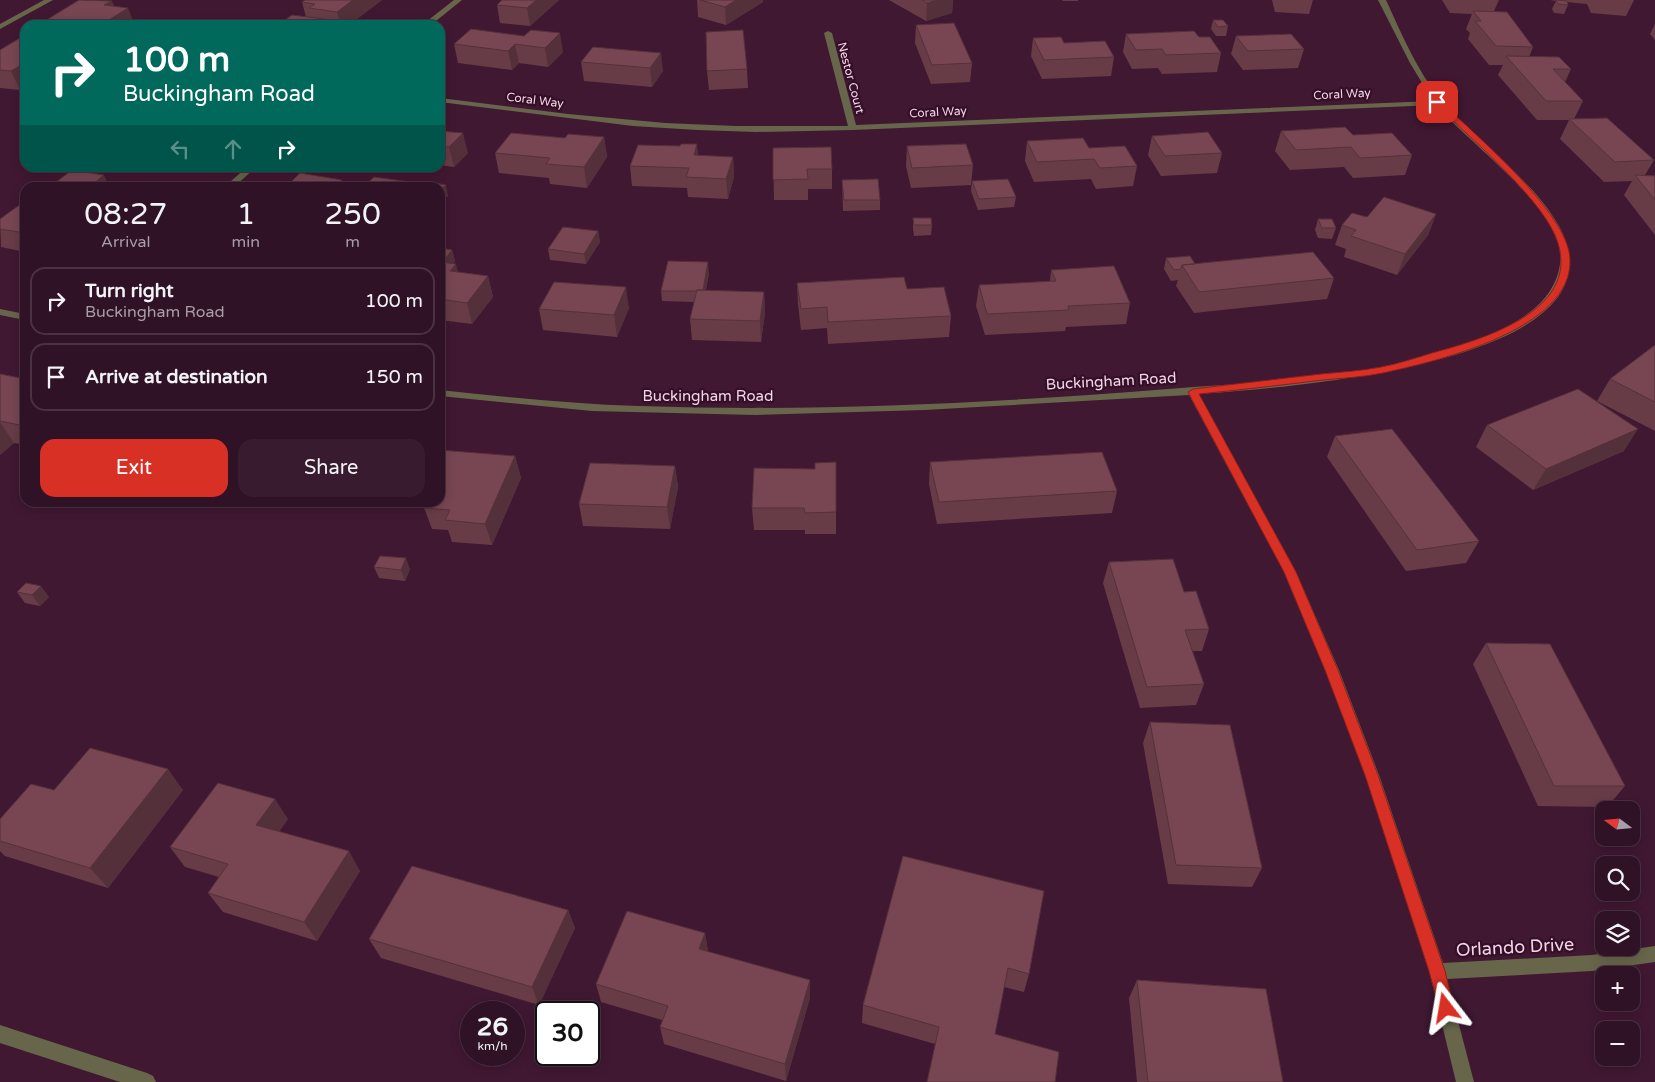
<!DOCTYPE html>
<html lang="en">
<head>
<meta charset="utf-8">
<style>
  :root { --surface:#301226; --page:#381b2e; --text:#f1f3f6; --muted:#a89ea7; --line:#4b3243; --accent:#d93025 }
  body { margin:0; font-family:"Varela Round",sans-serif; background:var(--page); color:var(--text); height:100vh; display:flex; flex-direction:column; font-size:19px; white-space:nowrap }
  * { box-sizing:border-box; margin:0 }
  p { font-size:16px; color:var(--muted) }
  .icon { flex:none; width:28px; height:28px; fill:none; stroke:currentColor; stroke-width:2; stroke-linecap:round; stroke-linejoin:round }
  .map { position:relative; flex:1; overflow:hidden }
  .sheet { position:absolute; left:20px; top:182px; width:425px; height:325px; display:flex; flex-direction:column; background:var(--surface); border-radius:15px; box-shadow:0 2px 12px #0003,0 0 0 1px var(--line) }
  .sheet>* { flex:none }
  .guide { position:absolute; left:20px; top:20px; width:425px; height:152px; border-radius:15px; box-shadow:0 2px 12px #0003,0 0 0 1px var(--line); background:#00695c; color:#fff; overflow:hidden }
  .needle { width:32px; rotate:286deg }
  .tools { position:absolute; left:1595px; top:801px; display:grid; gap:10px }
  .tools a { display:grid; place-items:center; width:45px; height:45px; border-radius:10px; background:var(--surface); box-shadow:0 2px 12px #0003,0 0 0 1px var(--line); font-size:25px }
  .speed { position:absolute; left:460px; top:1001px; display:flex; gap:10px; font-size:25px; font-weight:700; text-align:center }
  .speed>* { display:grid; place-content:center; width:65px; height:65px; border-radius:50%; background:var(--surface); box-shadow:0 2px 12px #0003,0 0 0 1px var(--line); line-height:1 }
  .speed small { font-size:12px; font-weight:400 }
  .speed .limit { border:2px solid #111; border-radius:8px; background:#fff; color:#111 }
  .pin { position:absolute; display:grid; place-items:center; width:42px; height:42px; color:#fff; margin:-21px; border-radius:10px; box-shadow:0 2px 8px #0006 }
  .me { position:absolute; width:55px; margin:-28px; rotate:346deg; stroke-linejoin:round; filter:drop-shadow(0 0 4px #0008) }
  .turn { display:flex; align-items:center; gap:18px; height:105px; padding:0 20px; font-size:22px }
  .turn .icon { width:65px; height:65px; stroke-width:2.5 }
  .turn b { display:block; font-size:35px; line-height:42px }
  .lanes { display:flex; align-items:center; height:48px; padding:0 20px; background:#0003; justify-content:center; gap:25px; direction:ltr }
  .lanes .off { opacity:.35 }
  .eta { display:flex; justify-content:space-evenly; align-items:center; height:85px; text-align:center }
  .eta b { font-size:30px; font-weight:600; line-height:35px }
  .primary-button { display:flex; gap:10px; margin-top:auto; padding:10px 20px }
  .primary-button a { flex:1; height:58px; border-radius:15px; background:var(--accent); color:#fff; font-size:20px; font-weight:600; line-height:58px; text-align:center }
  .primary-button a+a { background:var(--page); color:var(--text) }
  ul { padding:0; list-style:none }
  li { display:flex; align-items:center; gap:15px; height:68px; margin:0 10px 8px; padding:0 10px; border:2px solid var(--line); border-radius:15px }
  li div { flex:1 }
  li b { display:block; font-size:19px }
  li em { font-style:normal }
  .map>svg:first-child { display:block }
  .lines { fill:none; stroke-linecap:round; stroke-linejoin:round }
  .minor { fill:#68664a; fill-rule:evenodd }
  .wall { fill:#673c47 }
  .shaded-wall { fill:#54313a }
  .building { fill:#784653; stroke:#54313a }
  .route { fill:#d93025; stroke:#8d1f18 }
  .labels { text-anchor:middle; stroke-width:4.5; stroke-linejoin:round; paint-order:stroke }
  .far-street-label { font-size:12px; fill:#f1d6e5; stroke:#350e28 }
  .street-label { font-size:15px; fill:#f1d6e5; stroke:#350e28 }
  .near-street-label { font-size:18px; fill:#f1d6e5; stroke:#350e28 }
</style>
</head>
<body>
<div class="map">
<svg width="1655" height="1082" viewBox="0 0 1655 1082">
  <rect width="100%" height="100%" fill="#401832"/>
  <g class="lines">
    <path class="minor" d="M 44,0 L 53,0 L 0,29 L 0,24 Z
      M 454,0 L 462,0 L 431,25 L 422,25 Z
      M 1378,0 L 1386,0 C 1402,35 1419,75 1445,105 C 1481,147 1531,177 1559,226 C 1636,366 1273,388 1199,394 L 1296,572 L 1339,670 L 1379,775 L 1443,963 L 1592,955 L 1655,946 L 1655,962 L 1592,971 L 1447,979 L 1474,1082 L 1456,1082 L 1429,971 L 1365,775 L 1325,670 L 1284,572 L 1189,395 L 924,410 L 755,415 L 592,411 L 440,396 L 440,390 C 506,397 572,404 639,406 C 815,412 992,403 1168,389 C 1275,381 1391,379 1492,334 C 1523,320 1555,300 1560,264 C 1568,213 1467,142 1436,105 L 853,130 L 756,132 L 697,130 L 633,126 L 440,102 L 440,98 L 568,114 L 665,123 L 736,126 L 848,126 L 824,33 L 828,31 L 832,33 L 856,125 L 1433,101 L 1410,63 Z
      M 246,168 L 255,168 L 233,188 L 223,188 Z
      M 0,309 L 25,314 L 25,320 L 0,315 Z
      M 0,1025 L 147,1073 L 153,1076 L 156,1082 L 120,1082 L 0,1043 Z"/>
  </g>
  <path class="wall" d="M 382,0 L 349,25 L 278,25 L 306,17 L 302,2 Z
    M 502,0 L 559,0 L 530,26 L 500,23 L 497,5 Z
    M 697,0 L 763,0 L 763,2 L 726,25 L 698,17 Z
    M 889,0 L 953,0 L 952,13 L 926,21 Z
    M 1062,0 L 1078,0 L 1078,1 L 1063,1 Z
    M 1272,0 L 1313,0 L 1309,14 L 1275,12 Z
    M 1442,0 L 1499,0 L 1494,11 L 1533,47 L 1529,57 L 1571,69 L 1565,82 L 1583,101 L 1574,119 L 1654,160 L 1645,175 L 1655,176 L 1655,235 L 1624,195 L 1632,181 L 1604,182 L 1560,139 L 1569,120 L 1537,120 L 1498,75 L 1503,65 L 1489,65 L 1468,39 L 1470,33 L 1466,29 L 1472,14 L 1450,13 Z
    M 1550,0 L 1634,0 L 1626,16 L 1591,13 L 1587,4 L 1567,2 L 1568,5 L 1564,14 L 1554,13 L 1552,9 L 1556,1 Z
    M 48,19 L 135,25 L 50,25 Z
    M 1213,20 L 1228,26 L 1226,36 L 1216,36 L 1211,29 Z
    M 1655,24 L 1655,40 L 1650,34 Z
    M 916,25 L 972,63 L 970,82 L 931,84 L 915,43 Z
    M 1126,34 L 1199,37 L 1221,53 L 1217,72 L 1162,74 L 1158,68 L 1132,69 L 1123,52 Z
    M 25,35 L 25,87 L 20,90 L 0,88 L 0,50 Z
    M 524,36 L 563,52 L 548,67 L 519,63 L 512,70 L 458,63 L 454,44 Z
    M 1236,36 L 1304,49 L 1298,68 L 1243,70 L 1231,54 Z
    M 1033,38 L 1064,43 L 1114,57 L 1111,76 L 1042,79 L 1031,56 Z
    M 593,47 L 663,71 L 652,87 L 584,81 L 581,62 Z
    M 747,69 L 748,88 L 709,90 L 707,71 Z
    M 440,131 L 468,153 L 454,167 L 440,165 Z
    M 1281,131 L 1353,135 L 1412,155 L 1405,175 L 1353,178 L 1344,167 L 1290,170 L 1275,151 Z
    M 1152,136 L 1222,153 L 1217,173 L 1161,176 L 1148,155 Z
    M 604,137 L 607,157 L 587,188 L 550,184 L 549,178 L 499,173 L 495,153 L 565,138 Z
    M 1027,141 L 1089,148 L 1137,166 L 1133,186 L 1096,189 L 1091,179 L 1034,182 L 1025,161 Z
    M 907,146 L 973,165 L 971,185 L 911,188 L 906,166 Z
    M 773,148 L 832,169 L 832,189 L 808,189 L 808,200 L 774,200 Z
    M 698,156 L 733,157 L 734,177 L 728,199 L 688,197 L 687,188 L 632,186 L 630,166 Z
    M 842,180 L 880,200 L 880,210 L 843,211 Z
    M 972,181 L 1016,197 L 1014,207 L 978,210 L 971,191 Z
    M 25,201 L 25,252 L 1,247 L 0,219 Z
    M 1436,214 L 1428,235 L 1397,275 L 1344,257 L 1346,249 L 1335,245 L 1342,225 L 1367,217 Z
    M 913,218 L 932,225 L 931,235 L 914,236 L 913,228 Z
    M 1318,219 L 1336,228 L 1332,239 L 1318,238 L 1315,230 Z
    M 598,231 L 600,242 L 586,264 L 550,260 L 548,249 Z
    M 440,248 L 452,250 L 455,261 L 453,264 L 458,272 L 488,276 L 493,297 L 472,324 L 440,320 Z
    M 1166,258 L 1195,264 L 1334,278 L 1327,299 L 1194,313 L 1176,286 L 1178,280 L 1171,281 L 1164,269 Z
    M 1051,270 L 1130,303 L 1126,324 L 1066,327 L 1065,331 L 985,335 L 976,306 L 979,285 L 1050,281 Z
    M 709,273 L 706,290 L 764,292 L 765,313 L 761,342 L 692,340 L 690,319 L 694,302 L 662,301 L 661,291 Z
    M 797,283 L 907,289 L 951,316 L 949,337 L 828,344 L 827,328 L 801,330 L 798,304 Z
    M 629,308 L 617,337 L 543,330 L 539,309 Z
    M 1655,345 L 1655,431 L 1597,401 L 1610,379 Z
    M 0,374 L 25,379 L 25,445 L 14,443 L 0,455 Z
    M 1487,425 L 1624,451 L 1533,490 L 1476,447 Z
    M 1335,436 L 1479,541 L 1466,563 L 1406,571 L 1327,457 Z
    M 515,456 L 521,478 L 492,545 L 452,542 L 448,530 L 432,529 L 422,502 L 440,502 Z
    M 930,462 L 1117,491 L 1112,513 L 937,524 L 929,484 Z
    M 675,466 L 678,487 L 670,529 L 583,526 L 579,504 Z
    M 754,468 L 836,512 L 836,534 L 805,534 L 805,530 L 754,530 L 752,508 Z
    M 1109,562 L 1209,629 L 1202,651 L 1192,651 L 1204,684 L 1196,705 L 1140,708 L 1103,583 Z
    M 374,567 L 410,569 L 405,581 L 379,578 Z
    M 17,592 L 49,597 L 40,606 L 25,603 Z
    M 1486,643 L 1625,786 L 1607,807 L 1538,806 L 1473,664 Z
    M 1150,722 L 1262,868 L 1252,887 L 1168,884 L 1143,743 Z
    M 54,790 L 183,790 L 108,888 L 5,856 L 0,851 L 0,819 Z
    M 288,819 L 279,831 L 360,871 L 317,941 L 223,912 L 208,893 L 219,877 L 185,867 L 170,847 Z
    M 903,856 L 1029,974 L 1024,992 L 1004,987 L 995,1034 L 935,1044 L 862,1023 L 863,1005 Z
    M 568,910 L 575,928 L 539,1005 L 381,958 L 369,939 Z
    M 705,933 L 708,952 L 810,980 L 810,998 L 786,1081 L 664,1044 L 660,1027 L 662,1020 L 601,1002 L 596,984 Z
    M 1137,980 L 1283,1082 L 1137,1082 L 1129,998 Z"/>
  <path class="shaded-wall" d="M 353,0 L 382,0 L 349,25 L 341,25 L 337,12 Z
    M 536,0 L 559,0 L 530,26 L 527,8 Z
    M 736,0 L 763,0 L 763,2 L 726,25 L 725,7 Z
    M 937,0 L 953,0 L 952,13 L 926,21 L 927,3 Z
    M 112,1 L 118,14 L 128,8 L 135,25 L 101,25 L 104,5 Z
    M 324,19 L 326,25 L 317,25 Z
    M 560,33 L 563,52 L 548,67 L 545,48 Z
    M 515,44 L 519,63 L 512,70 L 508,51 Z
    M 661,53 L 663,71 L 652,87 L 650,68 Z
    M 23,64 L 25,68 L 25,87 L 20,90 L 11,71 Z
    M 463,133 L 468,153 L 454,167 L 449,147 Z
    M 604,137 L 607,157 L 587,188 L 584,167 Z
    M 697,144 L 699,164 L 694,155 Z
    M 733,157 L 734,177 L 728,199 L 726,179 Z
    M 104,175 L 110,188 L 88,188 Z
    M 342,180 L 344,188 L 337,184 Z
    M 411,182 L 412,188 L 405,188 Z
    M 446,185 L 448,196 L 440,203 L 440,190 Z
    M 1436,214 L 1428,235 L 1397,275 L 1405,254 Z
    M 598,231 L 600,242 L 586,264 L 584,254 Z
    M 452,250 L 455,261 L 440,280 L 440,266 Z
    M 708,262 L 709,273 L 703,302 L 702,292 Z
    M 456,264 L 461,285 L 450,271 Z
    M 488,276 L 493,297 L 472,324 L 467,303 Z
    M 626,287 L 629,308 L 617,337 L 614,315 Z
    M 764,292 L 765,313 L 761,342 L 760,321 Z
    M 0,422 L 14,443 L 0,455 Z
    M 1638,429 L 1624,451 L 1533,490 L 1546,469 Z
    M 515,456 L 521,478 L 492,545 L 485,524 Z
    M 675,466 L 678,487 L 670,529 L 667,507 Z
    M 406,558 L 410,569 L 405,581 L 401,570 Z
    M 41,586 L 49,597 L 40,606 L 32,595 Z
    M 168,769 L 183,790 L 108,888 L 90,868 Z
    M 275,799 L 288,819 L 270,845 L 256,825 Z
    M 349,851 L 360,871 L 317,941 L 304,922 Z
    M 568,910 L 575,928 L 539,1005 L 532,987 Z
    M 705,933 L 708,951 L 702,968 L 699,949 Z
    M 810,980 L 810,998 L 786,1081 L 785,1064 Z"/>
  <path class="building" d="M 79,0 L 112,1 L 104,5 L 128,8 L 101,25 L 48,19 Z
    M 305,0 L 353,0 L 337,12 L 309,8 L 315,4 L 302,2 Z
    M 502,0 L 536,0 L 527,8 L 497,5 Z
    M 700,0 L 736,0 L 725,7 Z
    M 922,0 L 937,0 L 927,3 Z
    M 1556,0 L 1567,1 L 1568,5 L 1558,4 Z
    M 1473,11 L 1507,12 L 1533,47 L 1496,46 L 1475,21 L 1481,21 Z
    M 292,15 L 324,19 L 317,25 L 278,25 Z
    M 1213,20 L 1223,20 L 1228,26 L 1218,27 Z
    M 954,23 L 972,63 L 932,65 L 916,25 Z
    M 471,29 L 524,36 L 531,30 L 560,33 L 545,48 L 515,44 L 508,51 L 454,44 Z
    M 743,30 L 747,69 L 707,71 L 706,32 Z
    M 1194,31 L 1199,37 L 1210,37 L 1221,53 L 1166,55 L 1162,49 L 1136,50 L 1126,34 Z
    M 1291,34 L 1304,49 L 1248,51 L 1236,36 Z
    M 25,35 L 25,64 L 23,64 L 11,71 L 0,70 L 0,50 Z
    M 1061,37 L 1064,43 L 1105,41 L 1114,57 L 1044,60 L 1033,38 Z
    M 593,47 L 661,53 L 650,68 L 581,62 Z
    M 1506,56 L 1559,57 L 1571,69 L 1553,69 L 1583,101 L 1546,101 Z
    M 1607,118 L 1654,160 L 1615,162 L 1569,119 Z
    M 1345,127 L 1353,135 L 1392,133 L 1412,155 L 1360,158 L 1351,147 L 1296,150 L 1281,131 Z
    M 440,131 L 463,133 L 449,147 L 440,146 Z
    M 1208,132 L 1222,153 L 1165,156 L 1152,136 Z
    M 511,133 L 565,138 L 568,134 L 604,137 L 584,167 L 546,164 L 550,158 L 495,153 Z
    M 1083,138 L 1089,148 L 1125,146 L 1137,166 L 1100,168 L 1094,159 L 1037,162 L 1027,141 Z
    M 681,144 L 697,144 L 694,155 L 733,157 L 726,179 L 686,177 L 689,168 L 630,166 L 638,145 L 680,146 Z
    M 966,144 L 973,165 L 912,168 L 907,146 Z
    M 831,147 L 832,169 L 807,169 L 808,179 L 773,180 L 773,148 Z
    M 72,170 L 104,175 L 88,188 L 48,188 Z
    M 300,173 L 342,180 L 337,184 L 353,186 L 352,188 L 285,188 Z
    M 1635,175 L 1655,176 L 1655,200 Z
    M 374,177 L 411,182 L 405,188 L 362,188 Z
    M 878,179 L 880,200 L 844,200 L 842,180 Z
    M 1008,179 L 1016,197 L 979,199 L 972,181 Z
    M 429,182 L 446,185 L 440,190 L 440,188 L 422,188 Z
    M 1384,197 L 1436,214 L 1405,254 L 1351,236 L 1356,230 L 1342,225 L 1352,213 L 1367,217 Z
    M 25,201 L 25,233 L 0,229 L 0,219 Z
    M 913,218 L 931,218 L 932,225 L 914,225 Z
    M 1318,219 L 1332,219 L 1336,228 L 1322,228 Z
    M 563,227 L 598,231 L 584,254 L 548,249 Z
    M 440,248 L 452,250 L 443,262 L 440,262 Z
    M 1313,252 L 1334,278 L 1199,292 L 1182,265 Z
    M 1190,256 L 1195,264 L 1182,265 L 1181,269 L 1174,270 L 1166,258 Z
    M 668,261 L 708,262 L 703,290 L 697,290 L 696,291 L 661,291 Z
    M 440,262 L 456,264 L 450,271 L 488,276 L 467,303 L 440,299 Z
    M 1114,266 L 1130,303 L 1068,306 L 1069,310 L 987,314 L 979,285 L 1056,281 L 1051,270 Z
    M 904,277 L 907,289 L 944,287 L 951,316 L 828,322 L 827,307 L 801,309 L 797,283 Z
    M 554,282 L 626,287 L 614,315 L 539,309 Z
    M 697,290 L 764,292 L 760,321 L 690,319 Z
    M 1655,345 L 1655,402 L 1610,379 Z
    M 0,374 L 25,379 L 25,426 L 0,421 Z
    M 1578,389 L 1638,429 L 1546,469 L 1487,425 Z
    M 1392,429 L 1479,541 L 1417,550 L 1335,436 Z
    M 440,450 L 515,456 L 485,524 L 445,520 L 450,510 L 424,508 L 427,502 L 440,502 Z
    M 1102,452 L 1117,491 L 939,502 L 930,462 Z
    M 836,462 L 836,512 L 805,513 L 804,508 L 752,508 L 754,468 L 815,469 L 815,463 Z
    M 590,463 L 675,466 L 667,507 L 579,504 Z
    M 380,556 L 406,558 L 401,570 L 374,567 Z
    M 1173,559 L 1184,592 L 1196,591 L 1209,629 L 1185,630 L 1204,684 L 1147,687 L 1109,562 Z
    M 26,583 L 41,586 L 32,595 L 17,592 Z
    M 1486,643 L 1550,644 L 1625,786 L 1554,786 Z
    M 1150,722 L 1230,725 L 1262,868 L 1176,865 Z
    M 90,748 L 168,769 L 90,868 L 0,841 L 0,819 L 31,784 L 54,790 Z
    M 218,783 L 275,799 L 256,825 L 349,851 L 304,922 L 208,893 L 228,864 L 170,847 Z
    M 903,856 L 1044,891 L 1029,974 L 1008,968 L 995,1034 L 1059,1052 L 1055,1082 L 927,1082 L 939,1027 L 863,1005 Z
    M 412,866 L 568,910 L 532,987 L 369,939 Z
    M 627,911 L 705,933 L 699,949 L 810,980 L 785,1064 L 660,1027 L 668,1006 L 596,984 Z
    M 1137,980 L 1266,989 L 1283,1082 L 1148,1082 Z"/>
  <path class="route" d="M 1435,101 L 1440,101 C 1474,134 1568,212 1570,259 C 1573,330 1437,361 1383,373 C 1364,377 1343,378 1323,380 C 1282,385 1240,390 1199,394 L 1296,572 L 1338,670 L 1378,775 L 1445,971 L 1454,1008 L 1452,1014 L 1446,1016 L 1441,1014 L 1439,1008 L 1429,971 L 1365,775 L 1325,670 L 1284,572 L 1188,392 L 1193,389 C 1235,384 1278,379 1321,374 C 1341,372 1361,371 1381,367 C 1398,364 1415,358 1432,353 C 1484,339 1587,309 1555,235 C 1537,194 1468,136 1435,104 Z"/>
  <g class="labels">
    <g class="far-street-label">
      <text transform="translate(851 78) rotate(75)" y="4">Nestor Court</text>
      <text transform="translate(1342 94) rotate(-3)" y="4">Coral Way</text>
      <text transform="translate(535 100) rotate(7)" y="4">Coral Way</text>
      <text transform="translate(938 112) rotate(-3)" y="4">Coral Way</text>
    </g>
    <g class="street-label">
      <text transform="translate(1111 381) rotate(-3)" y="5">Buckingham Road</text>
      <text x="708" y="401">Buckingham Road</text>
    </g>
    <g class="near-street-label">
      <text transform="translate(1515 947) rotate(-3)" y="6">Orlando Drive</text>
    </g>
  </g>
</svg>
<div class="tools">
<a><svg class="needle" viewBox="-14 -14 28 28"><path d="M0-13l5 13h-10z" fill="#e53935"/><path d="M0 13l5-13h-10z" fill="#a89ea7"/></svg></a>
<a><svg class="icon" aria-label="search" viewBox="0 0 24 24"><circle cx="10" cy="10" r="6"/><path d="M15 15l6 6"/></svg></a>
<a><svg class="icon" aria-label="layers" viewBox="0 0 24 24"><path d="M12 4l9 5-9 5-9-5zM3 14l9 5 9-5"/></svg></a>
<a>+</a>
<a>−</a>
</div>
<div class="speed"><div>26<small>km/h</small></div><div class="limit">30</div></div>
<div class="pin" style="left:1437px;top:102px;background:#d93025"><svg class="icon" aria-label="arrive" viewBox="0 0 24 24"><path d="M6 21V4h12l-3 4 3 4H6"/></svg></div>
<svg class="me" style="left:1446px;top:1008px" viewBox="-20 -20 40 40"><path d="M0-17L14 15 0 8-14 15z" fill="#d93025" stroke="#fff" stroke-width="4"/></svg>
<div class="guide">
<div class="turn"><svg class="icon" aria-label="right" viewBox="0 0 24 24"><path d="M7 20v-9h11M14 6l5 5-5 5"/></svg><div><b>100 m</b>Buckingham Road</div></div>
<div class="lanes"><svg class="icon off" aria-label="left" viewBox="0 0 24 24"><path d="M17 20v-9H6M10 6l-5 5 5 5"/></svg><svg class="icon off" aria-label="ahead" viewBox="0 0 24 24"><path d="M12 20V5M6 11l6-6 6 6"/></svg><svg class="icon" aria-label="right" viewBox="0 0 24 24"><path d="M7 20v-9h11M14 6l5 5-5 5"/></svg></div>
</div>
<section class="sheet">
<div class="eta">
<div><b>08:27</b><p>Arrival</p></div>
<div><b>1</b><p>min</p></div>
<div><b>250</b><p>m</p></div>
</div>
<ul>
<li><svg class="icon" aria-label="right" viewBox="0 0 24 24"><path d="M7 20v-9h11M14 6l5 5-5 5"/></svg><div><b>Turn right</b><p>Buckingham Road</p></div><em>100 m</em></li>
<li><svg class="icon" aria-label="arrive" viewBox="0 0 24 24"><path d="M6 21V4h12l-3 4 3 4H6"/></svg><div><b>Arrive at destination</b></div><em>150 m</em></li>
</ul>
<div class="primary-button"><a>Exit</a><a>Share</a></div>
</section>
</div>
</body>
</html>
